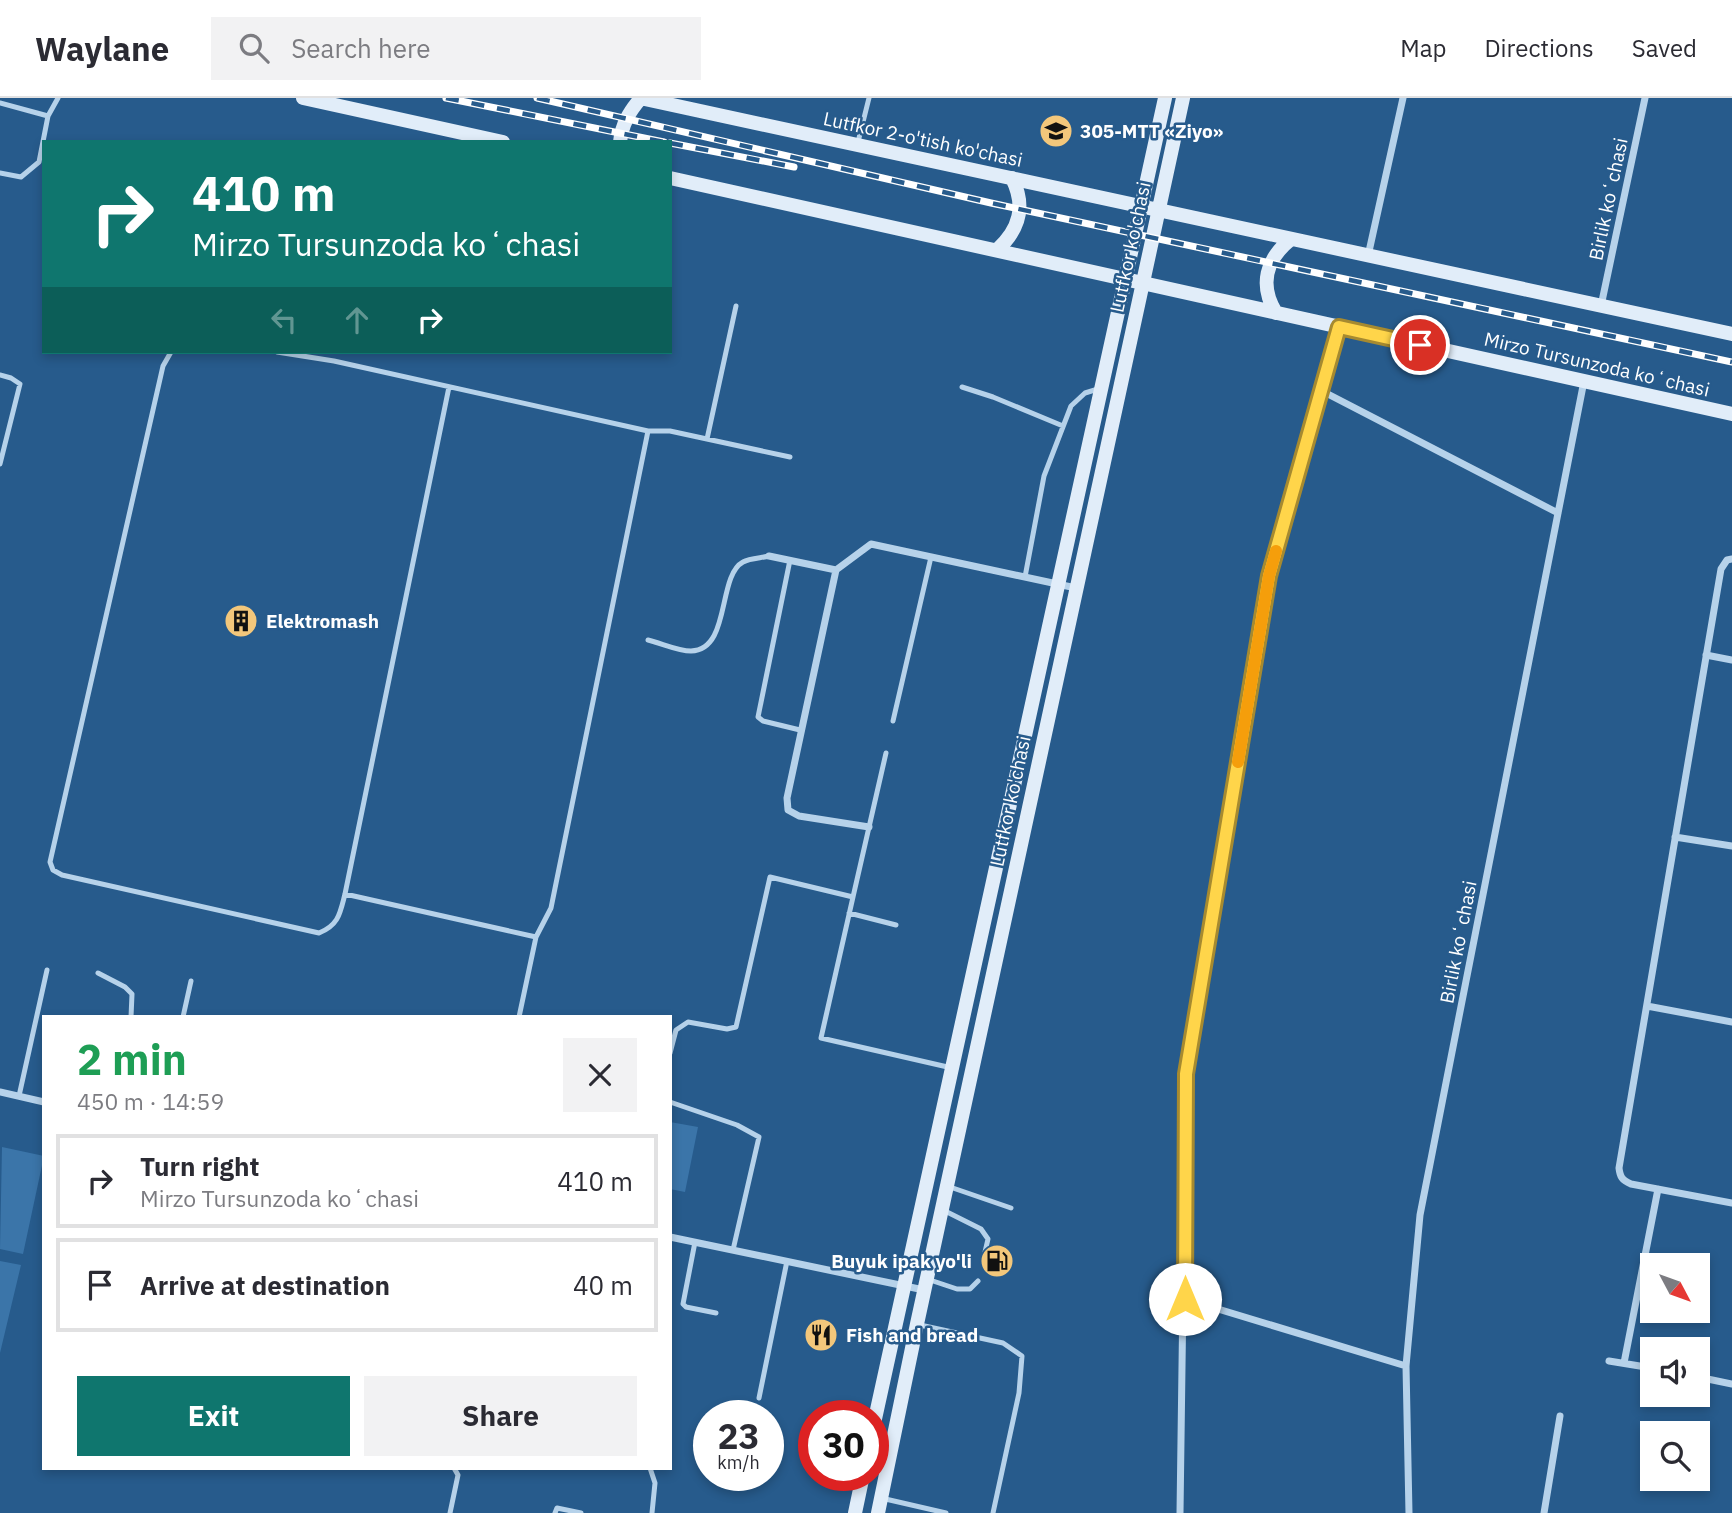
<!DOCTYPE html>
<html lang="en">
<head>
<meta charset="utf-8">
<style>
  :root { --surface:#fff; --page:#f2f2f3; --text:#2b2b33; --muted:#7c7c81; --line:#e1e1e2; --accent:#0f766e }
  body { margin:0; font-family:"IBM Plex Sans",sans-serif; background:var(--page); color:var(--text); height:100vh; display:flex; flex-direction:column; font-size:26px; white-space:nowrap }
  * { box-sizing:border-box; margin:0 }
  p { font-size:23px; color:var(--muted) }
  .icon { flex:none; width:38px; height:38px; fill:none; stroke:currentColor; stroke-width:2; stroke-linecap:round; stroke-linejoin:round }
  .map { position:relative; flex:1; overflow:hidden }
  .sheet { position:absolute; left:42px; top:917px; width:630px; height:455px; display:flex; flex-direction:column; background:var(--surface); border-radius:0px; box-shadow:0 4px 10px #0003 }
  .sheet>* { flex:none }
  .hud { position:absolute; left:42px; top:42px; width:630px; height:214px; border-radius:0px; box-shadow:0 4px 10px #0003; background:#0f766e; color:#fff; overflow:hidden }
  .needle { width:46px; rotate:131deg }
  .buttons { position:absolute; left:1640px; top:1155px; display:grid; gap:14px }
  .buttons a { display:grid; place-items:center; width:70px; height:70px; border-radius:0px; background:var(--surface); box-shadow:0 4px 10px #0003; font-size:35px }
  .speed { position:absolute; left:693px; top:1302px; display:flex; gap:14px; font-size:35px; font-weight:700; text-align:center }
  .speed>* { display:grid; place-content:center; width:91px; height:91px; border-radius:50%; background:var(--surface); box-shadow:0 4px 10px #0003; line-height:1 }
  .speed small { font-size:18px; font-weight:400 }
  .speed .limit { border:10px solid #d22; background:#fff; color:#111 }
  .pin { position:absolute; display:grid; place-items:center; width:60px; height:60px; color:#fff; margin:-30px; border:4px solid #fff; border-radius:50%; box-shadow:0 2px 7px #0007 }
  .me { position:absolute; width:77px; margin:-38px; rotate:0deg; stroke-linejoin:round; filter:drop-shadow(0 0 5px #0008) }
  .turn { display:flex; align-items:center; gap:24px; height:147px; padding:0 35px; font-size:32px }
  .turn .icon { width:91px; height:91px; stroke-width:2.5 }
  .turn b { display:block; font-size:49px; line-height:60px }
  .lanes { display:flex; align-items:center; height:66px; padding:0 35px; background:#0003; justify-content:center; gap:35px; direction:ltr }
  .lanes .off { opacity:.35 }
  .round { display:grid; place-items:center; flex:none; width:74px; height:74px; border-radius:0px; background:var(--page) }
  .head { display:flex; align-items:center; justify-content:space-between; height:119px; padding:0 35px }
  h1 { font-size:42px; font-weight:800; line-height:52px; color:#1e9e55 }
  .button { display:flex; gap:14px; margin-top:auto; padding:14px 35px }
  .button a { flex:1; height:80px; border-radius:0px; background:var(--accent); color:#fff; font-size:28px; font-weight:800; line-height:80px; text-align:center }
  .button a+a { background:var(--page); color:var(--text) }
  ul { padding:0; list-style:none }
  li { display:flex; align-items:center; gap:21px; height:94px; margin:0 14px 10px; padding:0 21px; border:4px solid var(--line); border-radius:0px }
  li div { flex:1 }
  li b { display:block; font-size:26px }
  li em { font-style:normal }
  header { display:flex; align-items:center; gap:42px; box-sizing:border-box; height:98px; padding:0 35px; background:var(--surface); border-bottom:2px solid var(--line) }
  header strong { font-size:33px }
  nav { display:flex; gap:38px; margin-inline-start:auto; font-size:24px }
  .search { width:490px; height:63px; background:var(--page); display:flex; align-items:center; gap:18px; box-sizing:border-box; padding:0 24px; border-radius:0px; color:var(--muted); font-size:26px }
  .map>svg:first-child { display:block }
  .green { fill:#3b75a9 }
  .lines { fill:none; stroke-linecap:round; stroke-linejoin:round }
  .service { stroke:#b6d2ea; stroke-width:5 }
  .minor { stroke:#b6d2ea; stroke-width:7 }
  .secondary { stroke:#e1edf9; stroke-width:14 }
  .rail-casing { stroke:#fff; stroke-width:7 }
  .rail { stroke:#275b8c; stroke-width:4.5; stroke-dasharray:13; stroke-linecap:butt }
  .route-casing { stroke:#a68a30; stroke-width:18 }
  .route { stroke:#ffd54a; stroke-width:12 }
  .slow { stroke:#f59e0b; stroke-width:12 }
  .labels { text-anchor:middle; stroke-width:5; stroke-linejoin:round; paint-order:stroke }
  .poi-label { font-size:19px; font-weight:bold; fill:#fff; stroke:#275b8c; text-anchor:start }
  .street-label { font-size:19px; fill:#fff; stroke:#275b8c }
</style>
</head>
<body>
<header>
<strong>Waylane</strong>
<div class="search"><svg class="icon" aria-label="search" viewBox="0 0 24 24"><circle cx="10" cy="10" r="6"/><path d="M15 15l6 6"/></svg>Search here</div>
<nav><a>Map</a><a>Directions</a><a>Saved</a></nav>
</header>
<div class="map">
<svg width="1732" height="1415" viewBox="0 0 1732 1415">
  <rect width="100%" height="100%" fill="#275b8c"/>
  <path class="green" d="M 670,1024 L 698,1029 L 685,1094 L 670,1091 Z
    M 2,1049 L 44,1058 L 23,1156 L 0,1151 Z
    M 0,1163 L 21,1167 L 0,1255 Z"/>
  <g class="lines">
    <path class="service" d="M 0,5 L 48,18
      M 858,44 L 869,0
      M 0,75 L 21,79 L 39,64 L 48,18 L 58,0
      M 171,254 L 163,268 L 50,764 L 53,772 L 62,777 L 319,835 C 339,827 340,815 345,796 L 449,289
      M 277,254 L 334,263 L 648,333 L 551,810 L 536,839 L 519,919
      M 0,277 L 11,280 L 20,286 L 0,366
      M 962,289 L 993,299 L 1063,328
      M 648,333 L 670,333 L 790,359
      M 707,341 L 736,208
      M 790,462 L 758,619 L 763,623 L 800,632
      M 1025,479 L 1044,378 L 1071,308 L 1085,295 L 1098,291
      M 648,542 C 661,545 678,553 691,553 C 731,552 717,478 743,464 C 750,460 762,460 769,458
      M 893,623 L 931,459
      M 345,796 L 536,839
      M 853,799 L 886,655
      M 849,815 L 896,827
      M 98,875 L 125,889 L 132,896 L 131,919
      M 183,919 L 191,883
      M 670,955 L 676,932 L 688,924 L 727,931 L 736,929 L 770,779 L 853,799 L 821,940 L 952,970
      M 19,998 L 47,872
      M 670,1004 L 737,1027 L 759,1039 L 733,1152
      M 950,1089 L 1011,1110
      M 945,1113 L 981,1131 L 988,1141 L 985,1154
      M 695,1144 L 683,1206 L 686,1209 L 716,1215
      M 930,1182 L 957,1191 L 970,1191 L 978,1183
      M 920,1227 L 1003,1245 L 1022,1258 L 1019,1295 L 993,1415
      M 759,1300 L 787,1163
      M 650,1370 L 655,1385 L 652,1415
      M 881,1400 L 946,1415
      M 450,1415 L 458,1377 L 454,1370
      M 555,1415 L 557,1410 L 581,1415"/>
    <path class="minor" d="M 1368,158 L 1403,0
      M 1601,208 L 1645,0
      M 1322,293 L 1558,415
      M 769,458 L 836,472 L 871,446 L 1076,490
      M 1732,461 L 1727,462 L 1721,471 L 1619,1070 C 1620,1079 1622,1082 1631,1086 L 1732,1105
      M 836,472 L 787,700 L 788,712 L 799,718 L 869,729
      M 1706,557 L 1732,562
      M 1675,739 L 1732,748
      M 1647,908 L 1732,924
      M 0,994 L 44,1004
      M 670,1139 L 924,1192
      M 1185,1201 L 1406,1268
      M 1609,1263 L 1652,1270
      M 1624,1265 L 1658,1091
      M 1698,1279 L 1732,1286
      M 1180,1415 L 1186,976 L 1269,478 L 1339,229
      M 1409,1415 L 1406,1268 L 1420,1117 L 1584,283
      M 1544,1415 L 1560,1318"/>
    <path class="secondary" d="M 303,0 L 503,44
      M 640,0 L 1732,236
      M 620,44 C 622,26 629,14 641,0
      M 670,80 L 1732,316
      M 997,152 C 1020,131 1026,108 1012,80
      M 1276,215 C 1259,187 1266,161 1291,141
      M 873,1330 L 1165,0
      M 855,1415 L 863,1377
      M 878,1415 L 917,1226 L 1183,0"/>
    <defs>
      <path id="rail" d="M 446,0 L 664,44
        M 537,0 L 991,105 L 1732,264
        M 670,45 L 794,69"/>
    </defs>
    <use href="#rail" class="rail-casing"/>
    <use href="#rail" class="rail"/>
  </g>
  <g class="lines">
    <defs>
      <path id="route" d="M 1185,1201 L 1186,976 L 1269,478 L 1339,229 L 1420,247"/>
    </defs>
    <use href="#route" class="route-casing"/>
    <use href="#route" class="route"/>
    <path class="slow" d="M 1238,664 L 1269,478 L 1276,453"/>
  </g>
  <defs>
    <symbol id="school-disc" viewBox="-11 -11 22 22"><circle r="9.5" fill="#f3c77b" stroke="#275b8c"/><path d="M0-5L7-2L0 1L-7-2ZM-4 1L0 2.5L4 1V4Q0 6-4 4Z" fill="#111"/></symbol>
    <symbol id="building-disc" viewBox="-11 -11 22 22"><circle r="9.5" fill="#f3c77b" stroke="#275b8c"/><path d="M-4-6H4V6H1V3H-1V6H-4ZM-2.5-4.3h1.7v1.8h-1.7ZM.8-4.3h1.7v1.8H.8ZM-2.5-1h1.7V.8h-1.7ZM.8-1h1.7V.8H.8Z" fill="#111"/></symbol>
    <symbol id="fuel-disc" viewBox="-11 -11 22 22"><circle r="9.5" fill="#f3c77b" stroke="#275b8c"/><path d="M-5.5-6h7V0h2V4h1.3V-2.5L3-4.5l.8-.8L6-3V5H2.5V1h-1V6h-7ZM-4.2-4.7v3.2H.2V-4.7Z" fill="#111"/></symbol>
    <symbol id="restaurant-disc" viewBox="-11 -11 22 22"><circle r="9.5" fill="#f3c77b" stroke="#275b8c"/><path d="M-5-6h1v4h1v-4h1v4h1v-4h1v5L-1.5 .5V6h-2V.5L-5-1ZM5-6V6H3V1.5H1.5Q1.5-4 5-6Z" fill="#111"/></symbol>
  </defs>
  <g fill-rule="evenodd">
    <use href="#school-disc" x="1037" y="14" width="38" height="38"/>
    <use href="#building-disc" x="222" y="504" width="38" height="38"/>
    <use href="#fuel-disc" x="978" y="1144" width="38" height="38"/>
    <use href="#restaurant-disc" x="802" y="1218" width="38" height="38"/>
  </g>
  <g class="labels">
    <g class="poi-label">
      <text x="1080" y="40">305-MTT «Ziyo»</text>
      <text x="266" y="530">Elektromash</text>
      <text x="972" y="1170" text-anchor="end">Buyuk ipak yo'li</text>
      <text x="846" y="1244">Fish and bread</text>
    </g>
    <g class="street-label">
      <text transform="translate(923 41) rotate(12)" y="7">Lutfkor 2-o'tish ko'chasi</text>
      <text transform="translate(1608 101) rotate(-78)" y="7">Birlik koʻchasi</text>
      <text transform="translate(1130 149) rotate(-78)" y="7">Lutfkor ko'chasi</text>
      <text transform="translate(1597 266) rotate(13)" y="7">Mirzo Tursunzoda koʻchasi</text>
      <text transform="translate(1010 703) rotate(-78)" y="7">Lutfkor ko'chasi</text>
      <text transform="translate(1458 844) rotate(-79)" y="7">Birlik koʻchasi</text>
    </g>
  </g>
</svg>
<div class="buttons">
<a><svg class="needle" viewBox="-14 -14 28 28"><path d="M0-13l5 13h-10z" fill="#e53935"/><path d="M0 13l5-13h-10z" fill="#7c7c81"/></svg></a>
<a><svg class="icon" aria-label="sound" viewBox="0 0 24 24"><path d="M4 9h4l5-4v14l-5-4H4zM17 9q2 3 0 6"/></svg></a>
<a><svg class="icon" aria-label="search" viewBox="0 0 24 24"><circle cx="10" cy="10" r="6"/><path d="M15 15l6 6"/></svg></a>
</div>
<div class="speed"><div>23<small>km/h</small></div><div class="limit">30</div></div>
<div class="pin" style="left:1420px;top:247px;background:#d93025"><svg class="icon" aria-label="arrive" viewBox="0 0 24 24"><path d="M6 21V4h12l-3 4 3 4H6"/></svg></div>
<svg class="me" style="left:1185px;top:1201px" viewBox="-20 -20 40 40"><circle r="19" fill="#fff"/><path d="M0-13L10 11 0 6-10 11z" fill="#ffd54a"/></svg>
<div class="hud">
<div class="turn"><svg class="icon" aria-label="right" viewBox="0 0 24 24"><path d="M7 20v-9h11M14 6l5 5-5 5"/></svg><div><b>410 m</b>Mirzo Tursunzoda koʻchasi</div></div>
<div class="lanes"><svg class="icon off" aria-label="left" viewBox="0 0 24 24"><path d="M17 20v-9H6M10 6l-5 5 5 5"/></svg><svg class="icon off" aria-label="ahead" viewBox="0 0 24 24"><path d="M12 20V5M6 11l6-6 6 6"/></svg><svg class="icon" aria-label="right" viewBox="0 0 24 24"><path d="M7 20v-9h11M14 6l5 5-5 5"/></svg></div>
</div>
<section class="sheet">
<div class="head"><div><h1>2 min</h1><p>450 m · 14:59</p></div><a class="round"><svg class="icon" aria-label="close" viewBox="0 0 24 24"><path d="M6 6l12 12M18 6L6 18"/></svg></a></div>
<ul>
<li><svg class="icon" aria-label="right" viewBox="0 0 24 24"><path d="M7 20v-9h11M14 6l5 5-5 5"/></svg><div><b>Turn right</b><p>Mirzo Tursunzoda koʻchasi</p></div><em>410 m</em></li>
<li><svg class="icon" aria-label="arrive" viewBox="0 0 24 24"><path d="M6 21V4h12l-3 4 3 4H6"/></svg><div><b>Arrive at destination</b></div><em>40 m</em></li>
</ul>
<div class="button"><a>Exit</a><a>Share</a></div>
</section>
</div>
</body>
</html>
